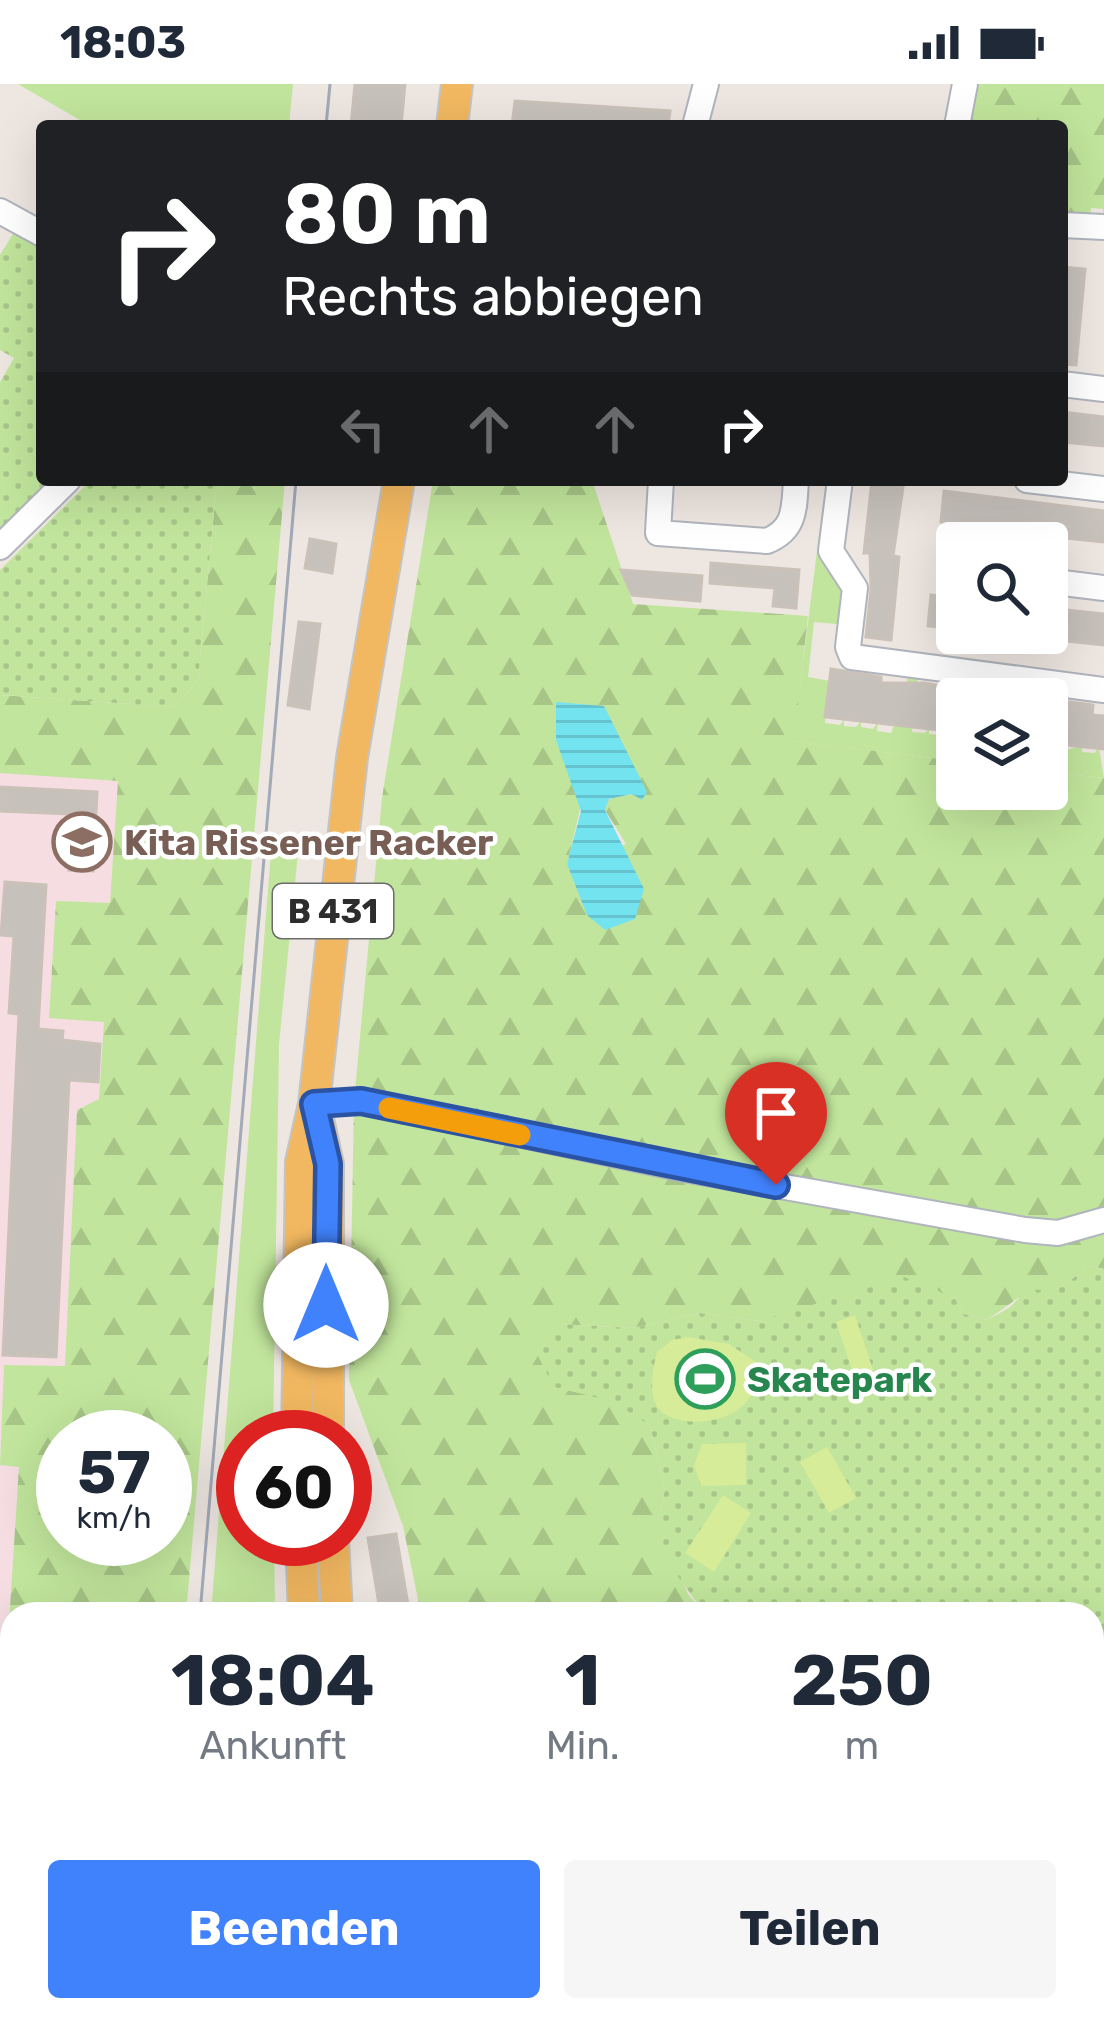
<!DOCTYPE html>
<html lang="de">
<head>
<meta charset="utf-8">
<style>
  :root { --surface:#fff; --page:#f6f6f7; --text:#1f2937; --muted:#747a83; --accent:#4082fb }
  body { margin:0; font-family:Rubik,sans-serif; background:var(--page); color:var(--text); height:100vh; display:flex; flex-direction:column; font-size:45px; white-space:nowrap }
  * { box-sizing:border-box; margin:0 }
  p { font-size:39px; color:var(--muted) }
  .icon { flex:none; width:66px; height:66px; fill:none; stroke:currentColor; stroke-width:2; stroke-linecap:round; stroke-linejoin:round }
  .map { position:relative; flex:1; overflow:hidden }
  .details { position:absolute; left:0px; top:1518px; width:1104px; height:420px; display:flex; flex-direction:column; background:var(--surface); border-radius:36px 36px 0 0; box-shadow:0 12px 48px #0002 }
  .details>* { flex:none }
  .top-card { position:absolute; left:36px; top:36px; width:1032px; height:366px; border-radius:12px; box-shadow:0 12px 48px #0002; background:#202124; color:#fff; overflow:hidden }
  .controls { position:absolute; left:936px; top:438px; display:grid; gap:24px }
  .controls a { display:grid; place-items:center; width:132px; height:132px; border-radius:12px; background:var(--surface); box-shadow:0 12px 48px #0002; font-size:60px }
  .speed { position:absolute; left:36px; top:1326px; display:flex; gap:24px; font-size:60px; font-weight:700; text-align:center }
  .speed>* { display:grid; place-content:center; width:156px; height:156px; border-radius:50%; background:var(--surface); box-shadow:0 12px 48px #0002; line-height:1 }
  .speed small { font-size:30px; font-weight:400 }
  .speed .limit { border:18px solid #d22; background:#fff; color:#111 }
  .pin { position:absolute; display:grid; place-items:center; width:102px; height:102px; color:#fff; margin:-123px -51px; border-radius:50% 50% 50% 0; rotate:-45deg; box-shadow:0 0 12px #0007 }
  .pin .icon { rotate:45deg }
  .me { position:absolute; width:132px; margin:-66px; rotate:0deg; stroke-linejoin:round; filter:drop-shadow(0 0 9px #0008) }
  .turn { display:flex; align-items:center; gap:42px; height:252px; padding:0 48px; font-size:54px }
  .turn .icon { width:156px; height:156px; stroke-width:2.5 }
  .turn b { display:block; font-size:84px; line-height:102px }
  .lanes { display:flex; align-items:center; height:114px; padding:0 48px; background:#0003; justify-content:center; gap:60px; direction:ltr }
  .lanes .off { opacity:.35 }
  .eta { display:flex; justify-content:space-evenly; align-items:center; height:204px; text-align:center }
  .eta b { font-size:72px; font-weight:700; line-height:84px }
  .cta { display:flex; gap:24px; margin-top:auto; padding:24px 48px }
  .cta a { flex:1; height:138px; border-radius:12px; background:var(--accent); color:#fff; font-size:48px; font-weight:700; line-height:138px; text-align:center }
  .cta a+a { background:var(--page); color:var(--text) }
  .status { display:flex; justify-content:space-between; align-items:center; height:84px; padding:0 60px; background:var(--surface); direction:ltr }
  .status svg { height:33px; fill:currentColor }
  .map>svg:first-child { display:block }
  .medical { fill:#f5dde2 }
  .grass { fill:#c1e59c }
  .forest { fill:url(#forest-firs); fill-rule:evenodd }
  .park { fill:url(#park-dots) }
  .pitch { fill:#d6ec98 }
  .water { fill:url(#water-rules) }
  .building { fill:#c7c1bb; stroke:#cac1b9; stroke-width:3 }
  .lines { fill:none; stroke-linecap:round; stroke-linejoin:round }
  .minor-casing { stroke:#b0b5bd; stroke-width:28 }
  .major-casing { stroke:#c4c4c4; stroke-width:34 }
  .highway-casing { stroke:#c4c4c4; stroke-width:40 }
  .minor { stroke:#fff; stroke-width:24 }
  .major { stroke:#f2b861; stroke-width:30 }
  .highway { stroke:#ff865a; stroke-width:36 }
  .tram { stroke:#a2a9b7; stroke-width:3 }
  .route-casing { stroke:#2a54a3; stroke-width:30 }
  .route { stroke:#4082fb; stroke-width:21 }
  .slow { stroke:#f59e0b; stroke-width:21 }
  .labels { text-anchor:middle; stroke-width:9; stroke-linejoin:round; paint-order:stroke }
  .shield { fill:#fff; stroke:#6c6c6c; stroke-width:3 }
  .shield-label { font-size:33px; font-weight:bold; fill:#2d2d2d }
  .education-label { font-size:36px; font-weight:bold; fill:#785e54; stroke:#fff; text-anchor:start }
  .leisure-label { font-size:36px; font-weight:bold; fill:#27864d; stroke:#fff; text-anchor:start }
</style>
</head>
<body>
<div class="status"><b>18:03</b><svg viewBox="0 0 49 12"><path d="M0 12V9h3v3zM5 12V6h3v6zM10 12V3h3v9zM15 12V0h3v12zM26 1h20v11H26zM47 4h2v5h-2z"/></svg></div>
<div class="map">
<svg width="1104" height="1938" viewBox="0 0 1104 1938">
  <defs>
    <pattern id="forest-firs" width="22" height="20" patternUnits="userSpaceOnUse" patternTransform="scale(3)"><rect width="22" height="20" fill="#c1e59c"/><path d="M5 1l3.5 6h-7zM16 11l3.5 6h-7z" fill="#a6c587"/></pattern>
    <pattern id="park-dots" width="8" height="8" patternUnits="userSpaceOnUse" patternTransform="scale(3)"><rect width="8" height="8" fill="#c1e59c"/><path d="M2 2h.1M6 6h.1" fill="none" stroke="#a6c587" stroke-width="1.8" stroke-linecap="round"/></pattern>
    <pattern id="water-rules" width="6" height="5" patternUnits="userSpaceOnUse" patternTransform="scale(3)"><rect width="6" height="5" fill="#73e3f0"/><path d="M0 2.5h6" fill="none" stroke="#64c3ce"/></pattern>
  </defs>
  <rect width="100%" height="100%" fill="#eee6e0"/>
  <path class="medical" d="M 0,689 L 118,696 L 110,820 L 56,817 L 49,934 L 104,937 L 99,1016 L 77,1027 L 65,1283 L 4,1281 L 0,1373 Z
    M 0,1381 L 19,1382 L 7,1616 L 0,1616 Z
    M 0,1679 L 12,1680 L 11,1919 L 0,1918 Z"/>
  <path class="grass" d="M 18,0 L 293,0 L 289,42 L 90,42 Z
    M 826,396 L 833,396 L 845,508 L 837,540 L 814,538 L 808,593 L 830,597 L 825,639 L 840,641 L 844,635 L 844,642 L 856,643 L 861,637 L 861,643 L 873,645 L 878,638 L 877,647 L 891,649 L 905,616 L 908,590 L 918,593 L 912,648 L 925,649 L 929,644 L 929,650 L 941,651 L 946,646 L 946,652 L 957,653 L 957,677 L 793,657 Z
    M 1047,658 L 1049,664 L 1061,665 L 1064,660 L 1065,666 L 1082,662 L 1082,668 L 1094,669 L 1099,664 L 1104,694 L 1047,688 Z
    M 272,755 L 299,759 L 279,960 L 273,1353 L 243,1353 L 243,1455 L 274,1455 L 275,1530 L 211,1530 Z
    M 171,1926 L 250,1926 L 247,1938 L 170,1938 Z
    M 405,1926 L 553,1926 L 559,1938 L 395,1938 Z"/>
  <path class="forest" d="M 973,0 L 1104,0 L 1104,137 L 1103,125 L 1091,124 L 1090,136 L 1062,135 L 1062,42 L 964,42 Z
    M 217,396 L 285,396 L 186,1530 L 12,1530 L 12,1680 L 0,1679 L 19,1383 L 0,1381 L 4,1281 L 65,1282 L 77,1026 L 99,1015 L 104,938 L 49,934 L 56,817 L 110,819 L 118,697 L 0,689 L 0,611 L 175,623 L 198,596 ZM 63,1353 L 165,1353 L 165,1455 L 63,1455 Z
    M 433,396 L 592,396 L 633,520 L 808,532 L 794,657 L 957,677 L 957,705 L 1047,705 L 1047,688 L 1104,694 L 1104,1185 L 1091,1182 L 1054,1207 L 1018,1214 L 987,1236 L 964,1230 L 954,1213 L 865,1207 L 759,1237 L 700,1229 L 632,1244 L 559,1240 L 554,1303 L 611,1316 L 650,1341 L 665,1406 L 658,1437 L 688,1510 L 705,1530 L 421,1530 L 403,1442 L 349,1296 L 354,1018 L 382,714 ZM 604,623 L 632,710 L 609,715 L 605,726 L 626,760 L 567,781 Z
    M 1104,1539 L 1104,1938 L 1002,1938 L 993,1927 L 983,1933 L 975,1926 L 1092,1926 L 1092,1543 Z
    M 12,1907 L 12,1926 L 143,1926 L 141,1938 L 0,1938 L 0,1918 L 11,1918 Z
    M 603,1926 L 793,1926 L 780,1938 L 609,1938 Z"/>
  <path class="park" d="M 16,145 L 42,160 L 42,396 L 56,396 L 0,451 L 0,298 L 14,274 L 0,266 L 0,171 Z
    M 91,396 L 217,396 L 198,596 L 175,623 L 0,611 L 0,486 Z
    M 1091,1182 L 1104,1185 L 1104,1539 L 1092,1543 L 1092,1530 L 705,1530 L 659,1466 L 658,1437 L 665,1406 L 650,1341 L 611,1317 L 554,1303 L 538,1272 L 543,1250 L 559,1240 L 632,1244 L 700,1229 L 759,1237 L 904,1193 L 954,1213 L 964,1230 L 987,1236 L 1009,1224 L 1028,1205 L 1054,1207 Z"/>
  <path class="pitch" d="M 855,1231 L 875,1292 L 856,1298 L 836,1238 Z
    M 688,1253 L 729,1260 L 756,1278 C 767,1345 674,1348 658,1324 C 648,1309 653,1284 657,1268 L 672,1256 Z
    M 746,1359 L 746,1401 L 701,1402 L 694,1381 L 702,1360 Z
    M 827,1363 L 856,1414 L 829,1429 L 800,1378 Z
    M 723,1411 L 751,1429 L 714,1488 L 685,1469 Z"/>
  <path class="water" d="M 556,618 L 604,622 L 647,708 L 642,716 L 632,710 L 609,715 L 605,726 L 644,805 L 635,835 L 605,846 L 587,831 L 567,780 L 581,727 L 556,656 Z"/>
  <path class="building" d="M 355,0 L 405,0 L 401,42 L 351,42 Z
    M 515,17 L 670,27 L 668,42 L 512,42 Z
    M 1062,183 L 1085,185 L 1076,281 L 1062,280 Z
    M 1062,328 L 1104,333 L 1104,362 L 1062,358 Z
    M 872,396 L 904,396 L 893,472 L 899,473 L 891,556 L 866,553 L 871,506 L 870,469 L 864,469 Z
    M 944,407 L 1104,427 L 1104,458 L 957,443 L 941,438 Z
    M 310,455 L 336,460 L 332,489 L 305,484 Z
    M 711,479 L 799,486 L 796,524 L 773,522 L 775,504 L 710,499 Z
    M 621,486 L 702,492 L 700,517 L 632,511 Z
    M 931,511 L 957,514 L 957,545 L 928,542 Z
    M 1047,524 L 1104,530 L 1104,561 L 1047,555 Z
    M 299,538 L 320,540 L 309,625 L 288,621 Z
    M 831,585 L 881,593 L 881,599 L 924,599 L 1022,615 L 957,615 L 957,648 L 825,633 Z
    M 1047,615 L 1093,621 L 1092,631 L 1104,632 L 1104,665 L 1047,659 Z
    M 0,703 L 97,708 L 93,787 L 69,786 L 72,730 L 0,727 Z
    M 5,798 L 46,801 L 38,945 L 63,947 L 62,956 L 100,960 L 98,998 L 69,996 L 56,1273 L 3,1271 L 19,930 L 9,929 L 14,852 L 1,851 Z
    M 396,1450 L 408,1521 L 380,1526 L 368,1454 Z"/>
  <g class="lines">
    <defs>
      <path id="minor" d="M 695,42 L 706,0
        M 957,42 L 965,0
        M 0,127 L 42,150
        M 1062,141 L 1104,143
        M 1062,300 L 1104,305
        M 661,396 L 658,449 L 767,457 C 796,445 794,424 796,396
        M 840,396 L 831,467 L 855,504 L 848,563 L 852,573 L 1104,606
        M 1027,396 L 1104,405
        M 0,463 L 68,396
        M 1047,497 L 1104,504
        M 314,1020 L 361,1017 L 679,1084 L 1025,1146 L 1058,1149 L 1104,1136
        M 1092,1845 L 1104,1840
        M 378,1938 L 387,1926
        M 901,1938 L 939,1926"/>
      <path id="major" d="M 452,42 L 457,0
        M 317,1031 L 328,1080 L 328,1353
        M 297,1353 L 301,1078 L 314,1020 L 352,674 L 399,396
        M 301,1455 L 304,1530
        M 333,1455 L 337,1530
        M 579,1926 L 585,1938"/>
      <path id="highway" d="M 275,1938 L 277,1926
        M 311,1938 L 314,1926"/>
    </defs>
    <use href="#minor" class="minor-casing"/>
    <use href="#major" class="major-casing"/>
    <use href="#highway" class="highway-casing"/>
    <use href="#minor" class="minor"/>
    <use href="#major" class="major"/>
    <use href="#highway" class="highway"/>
    <path class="tram" d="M 326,42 L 330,0
      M 200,1530 L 296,396
      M 156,1938 L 157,1926"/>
  </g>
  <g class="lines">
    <defs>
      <path id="route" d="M 326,1221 L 328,1080 L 314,1020 L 361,1017 L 776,1101"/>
    </defs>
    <use href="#route" class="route-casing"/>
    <use href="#route" class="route"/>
    <path class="slow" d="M 389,1024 L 520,1051"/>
  </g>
  <defs>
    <symbol id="school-ring" viewBox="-11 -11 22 22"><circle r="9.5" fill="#fff" stroke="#8d6e63" stroke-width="1.5"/><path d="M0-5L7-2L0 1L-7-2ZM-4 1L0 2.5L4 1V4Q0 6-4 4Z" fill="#8d6e63"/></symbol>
    <symbol id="stadium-ring" viewBox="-11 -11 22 22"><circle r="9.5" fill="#fff" stroke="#2e9e5b" stroke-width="1.5"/><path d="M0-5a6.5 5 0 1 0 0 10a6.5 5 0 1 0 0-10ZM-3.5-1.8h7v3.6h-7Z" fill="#2e9e5b"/></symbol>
  </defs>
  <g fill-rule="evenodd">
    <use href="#school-ring" x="49" y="725" width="66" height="66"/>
    <use href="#stadium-ring" x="672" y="1262" width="66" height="66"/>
  </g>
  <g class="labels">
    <rect class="shield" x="273" y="800" width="120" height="54" rx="9"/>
    <g class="shield-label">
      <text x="333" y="839">B 431</text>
    </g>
    <g class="education-label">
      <text x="124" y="771">Kita Rissener Racker</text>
    </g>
    <g class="leisure-label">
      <text x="747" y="1308">Skatepark</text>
    </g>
  </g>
</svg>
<div class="controls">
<a><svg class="icon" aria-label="search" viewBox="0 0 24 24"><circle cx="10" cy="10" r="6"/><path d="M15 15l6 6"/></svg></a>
<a><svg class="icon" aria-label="layers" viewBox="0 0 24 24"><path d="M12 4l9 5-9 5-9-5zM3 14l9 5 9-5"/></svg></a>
</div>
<div class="speed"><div>57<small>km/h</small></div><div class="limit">60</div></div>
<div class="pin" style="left:776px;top:1101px;background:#d93025"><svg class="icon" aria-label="arrive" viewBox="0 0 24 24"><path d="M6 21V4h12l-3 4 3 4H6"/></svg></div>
<svg class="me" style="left:326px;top:1221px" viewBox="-20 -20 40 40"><circle r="19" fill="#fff"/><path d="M0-13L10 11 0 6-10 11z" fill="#4082fb"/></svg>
<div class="top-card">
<div class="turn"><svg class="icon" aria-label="right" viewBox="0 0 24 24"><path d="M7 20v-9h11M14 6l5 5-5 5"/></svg><div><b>80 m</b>Rechts abbiegen</div></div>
<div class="lanes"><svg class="icon off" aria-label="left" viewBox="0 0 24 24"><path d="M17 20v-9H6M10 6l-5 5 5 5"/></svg><svg class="icon off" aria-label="ahead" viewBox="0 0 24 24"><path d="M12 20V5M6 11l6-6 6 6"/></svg><svg class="icon off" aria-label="ahead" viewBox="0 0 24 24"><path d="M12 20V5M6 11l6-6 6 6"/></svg><svg class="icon" aria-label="right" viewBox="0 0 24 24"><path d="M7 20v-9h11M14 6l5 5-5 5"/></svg></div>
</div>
<section class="details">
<div class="eta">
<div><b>18:04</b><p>Ankunft</p></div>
<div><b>1</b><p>Min.</p></div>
<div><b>250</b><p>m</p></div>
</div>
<div class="cta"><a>Beenden</a><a>Teilen</a></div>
</section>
</div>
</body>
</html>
